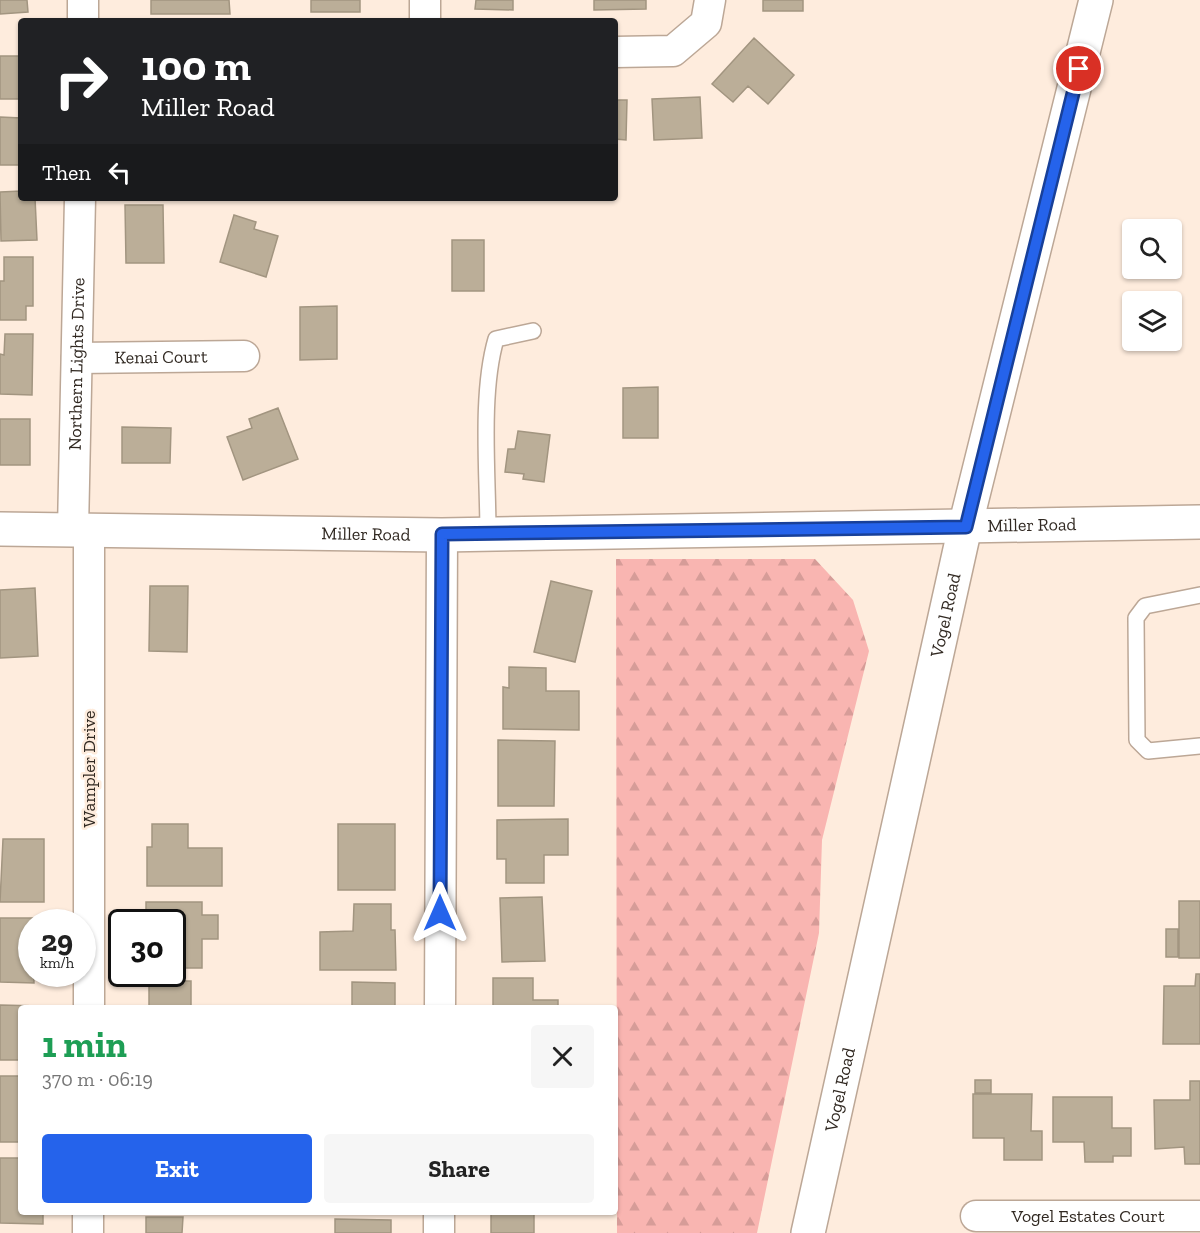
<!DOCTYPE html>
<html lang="en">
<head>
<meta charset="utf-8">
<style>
  :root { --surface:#fff; --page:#f6f6f6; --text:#222; --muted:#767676; --accent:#2563eb }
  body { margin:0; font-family:"Zilla Slab",serif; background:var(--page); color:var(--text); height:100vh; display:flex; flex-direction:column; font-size:22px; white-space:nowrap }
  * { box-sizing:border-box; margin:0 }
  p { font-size:20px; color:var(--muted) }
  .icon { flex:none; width:33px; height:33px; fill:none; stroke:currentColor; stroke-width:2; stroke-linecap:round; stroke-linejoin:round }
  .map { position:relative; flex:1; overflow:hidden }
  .panel { position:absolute; left:18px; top:1005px; width:600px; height:210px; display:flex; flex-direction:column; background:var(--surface); border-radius:6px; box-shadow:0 2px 4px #0004 }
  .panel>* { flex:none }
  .guide { position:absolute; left:18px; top:18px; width:600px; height:183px; border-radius:6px; box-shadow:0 2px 4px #0004; background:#202124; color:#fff; overflow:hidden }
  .fabs { position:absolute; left:1122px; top:219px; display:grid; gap:12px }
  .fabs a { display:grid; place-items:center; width:60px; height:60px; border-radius:6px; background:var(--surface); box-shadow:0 2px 4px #0004; font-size:30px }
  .speed { position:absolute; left:18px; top:909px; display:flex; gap:12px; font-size:30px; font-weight:700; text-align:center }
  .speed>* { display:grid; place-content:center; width:78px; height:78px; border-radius:50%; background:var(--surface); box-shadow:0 2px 4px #0004; line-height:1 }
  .speed small { font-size:15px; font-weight:400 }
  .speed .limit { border:3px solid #111; border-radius:9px; background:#fff; color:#111 }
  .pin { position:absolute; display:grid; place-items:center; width:51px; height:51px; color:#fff; margin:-26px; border:3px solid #fff; border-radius:50%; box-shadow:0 2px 6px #0007 }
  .me { position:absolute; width:66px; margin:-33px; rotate:0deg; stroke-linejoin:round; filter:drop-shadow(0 0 4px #0008) }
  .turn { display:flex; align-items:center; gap:21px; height:126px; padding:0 24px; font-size:27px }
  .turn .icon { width:78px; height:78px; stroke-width:2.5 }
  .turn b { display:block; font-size:42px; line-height:51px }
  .then { display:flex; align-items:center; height:57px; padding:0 24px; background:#0003; gap:12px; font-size:22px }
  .round { display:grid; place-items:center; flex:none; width:63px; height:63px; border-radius:6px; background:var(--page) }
  .head { display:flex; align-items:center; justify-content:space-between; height:102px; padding:0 24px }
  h1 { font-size:36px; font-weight:700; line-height:45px; color:#1e9e55 }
  .button { display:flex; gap:12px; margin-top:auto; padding:12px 24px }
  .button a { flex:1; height:69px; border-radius:6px; background:var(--accent); color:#fff; font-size:24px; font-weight:700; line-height:69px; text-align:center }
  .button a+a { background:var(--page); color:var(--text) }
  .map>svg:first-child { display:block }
  .forest { fill:url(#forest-firs) }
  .building { fill:#bbae98; stroke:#a29580; stroke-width:1.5 }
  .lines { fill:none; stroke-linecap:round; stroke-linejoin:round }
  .service-casing { stroke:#bca796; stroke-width:18 }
  .minor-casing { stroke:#bca796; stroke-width:33 }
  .tertiary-casing { stroke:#bca796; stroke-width:36 }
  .secondary-casing { stroke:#bca796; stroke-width:36 }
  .service { stroke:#fff; stroke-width:15 }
  .minor { stroke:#fff; stroke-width:30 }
  .tertiary { stroke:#fff; stroke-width:33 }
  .secondary { stroke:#fff; stroke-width:33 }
  .route-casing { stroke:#184099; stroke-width:15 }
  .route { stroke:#2563eb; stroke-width:10 }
  .labels { text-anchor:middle; stroke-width:5; stroke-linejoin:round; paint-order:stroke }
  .street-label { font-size:18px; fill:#312922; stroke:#feecdd }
</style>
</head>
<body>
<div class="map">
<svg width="1200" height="1233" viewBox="0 0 1200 1233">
  <defs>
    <pattern id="forest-firs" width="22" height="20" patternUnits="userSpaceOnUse" patternTransform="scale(1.5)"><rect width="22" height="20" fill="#f9b5b1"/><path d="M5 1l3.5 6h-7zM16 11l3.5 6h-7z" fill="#d69c98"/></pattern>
  </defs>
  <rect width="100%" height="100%" fill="#feecdd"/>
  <path class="forest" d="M 616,559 L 815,559 L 853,600 L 869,651 L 822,840 L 819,933 L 757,1233 L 617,1233 Z"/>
  <path class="building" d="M 0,0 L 27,0 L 28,12 L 0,14 Z
    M 151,0 L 229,0 L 230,14 L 151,14 Z
    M 311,0 L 360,0 L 360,12 L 311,12 Z
    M 476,0 L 513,0 L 513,10 L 475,9 Z
    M 594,0 L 646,0 L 646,9 L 594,10 Z
    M 763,0 L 803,0 L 803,11 L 763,11 Z
    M 754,38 L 794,75 L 768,104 L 748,86 L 733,102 L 712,84 Z
    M 0,56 L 21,56 L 21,99 L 0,99 Z
    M 700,97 L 702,138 L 654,140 L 652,99 Z
    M 615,100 L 627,100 L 626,140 L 615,139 Z
    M 0,117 L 21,118 L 21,165 L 0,165 Z
    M 21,191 L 21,198 L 35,198 L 37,240 L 1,241 L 0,192 Z
    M 125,205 L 163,205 L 164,263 L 126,263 Z
    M 234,215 L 256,222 L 254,229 L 278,236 L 266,277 L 220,262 Z
    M 452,240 L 484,240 L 484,291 L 452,291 Z
    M 4,257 L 33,257 L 33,306 L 26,306 L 26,320 L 0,320 L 0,281 L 4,281 Z
    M 337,306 L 337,359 L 300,360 L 300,307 Z
    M 5,334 L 33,334 L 32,395 L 0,394 L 0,354 L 4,355 Z
    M 658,387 L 658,438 L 623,438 L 623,388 Z
    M 278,408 L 298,459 L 243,480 L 227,437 L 252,428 L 249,419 Z
    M 0,419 L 30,419 L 30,465 L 0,465 Z
    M 122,427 L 171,428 L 170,463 L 122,463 Z
    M 518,431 L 550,435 L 544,482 L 523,479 L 524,474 L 505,472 L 508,449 L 515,449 Z
    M 551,581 L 592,591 L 575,662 L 534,652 Z
    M 150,586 L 188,586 L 187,652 L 149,651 Z
    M 35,588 L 38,656 L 0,658 L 0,590 Z
    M 509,667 L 546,668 L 546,691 L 579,691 L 579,730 L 503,729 L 503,687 L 509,688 Z
    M 498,740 L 555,741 L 554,806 L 498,806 Z
    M 568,819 L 568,855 L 544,855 L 544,883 L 506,883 L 506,859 L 497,859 L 497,820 Z
    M 152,824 L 188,824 L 188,848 L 222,848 L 222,886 L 147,886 L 147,847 L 152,847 Z
    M 338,824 L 395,824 L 395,890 L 338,890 Z
    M 3,839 L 44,839 L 44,902 L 0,902 Z
    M 542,897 L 545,961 L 502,962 L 500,898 Z
    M 1179,901 L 1200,901 L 1200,958 L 1179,958 Z
    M 146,902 L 202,902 L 202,915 L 218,915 L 218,939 L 202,939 L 202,968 L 172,968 L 172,922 L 146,922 Z
    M 354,904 L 391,904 L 391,930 L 395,930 L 396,970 L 320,970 L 320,932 L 353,931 Z
    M 0,918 L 43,918 L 43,922 L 32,922 L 34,983 L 0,982 Z
    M 1166,929 L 1178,929 L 1178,957 L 1166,957 Z
    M 1196,974 L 1200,974 L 1200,1044 L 1163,1044 L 1164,986 L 1195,986 Z
    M 493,978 L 533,978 L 533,1000 L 558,1000 L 558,1008 L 493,1008 Z
    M 149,981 L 191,981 L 191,1008 L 149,1008 Z
    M 352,982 L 395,983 L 395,1008 L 352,1008 Z
    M 0,1005 L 40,1006 L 40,1008 L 21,1008 L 21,1060 L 0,1060 Z
    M 0,1076 L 21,1076 L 21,1142 L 0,1142 Z
    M 975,1080 L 991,1080 L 991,1093 L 975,1093 Z
    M 1190,1081 L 1200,1081 L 1200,1164 L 1185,1164 L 1184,1147 L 1155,1149 L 1154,1100 L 1190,1100 Z
    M 973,1094 L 1032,1094 L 1031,1131 L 1042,1131 L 1042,1160 L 1004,1160 L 1004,1138 L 973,1138 Z
    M 1053,1097 L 1112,1097 L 1112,1128 L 1131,1128 L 1131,1156 L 1113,1156 L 1113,1162 L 1085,1162 L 1084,1142 L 1053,1142 Z
    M 0,1158 L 21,1158 L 21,1212 L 43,1212 L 43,1224 L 0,1223 Z
    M 491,1212 L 534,1212 L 534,1233 L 491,1233 Z
    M 146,1217 L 183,1217 L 182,1233 L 146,1233 Z
    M 335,1219 L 391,1220 L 391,1233 L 335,1233 Z"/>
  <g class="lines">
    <defs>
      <path id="service" d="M 488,534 C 488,475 480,394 496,339 L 533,331
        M 1200,595 L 1145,606 L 1136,618 L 1137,740 L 1148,751 L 1200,746"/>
      <g id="minor">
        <path d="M 83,0 L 83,21"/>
        <path d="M 425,0 L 425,21"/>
        <path d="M 615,52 L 673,51 L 706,23 L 710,0"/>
        <path id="s1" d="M 77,358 L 244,356"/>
        <path id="s2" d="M 73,530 L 80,198"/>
        <path d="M 89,1008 L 89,530"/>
        <path d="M 440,1008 L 442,535"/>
        <path id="s3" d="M 976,1216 L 1200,1216"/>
        <path d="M 88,1233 L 88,1212"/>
        <path d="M 439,1233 L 439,1212"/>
      </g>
      <g id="tertiary">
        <path id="s4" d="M 0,529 L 442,535 L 1200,522"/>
      </g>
      <g id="secondary">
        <path id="s5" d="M 808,1233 L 965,527 L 1096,0"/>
      </g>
    </defs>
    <use href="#service" class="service-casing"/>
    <use href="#minor" class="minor-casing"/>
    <use href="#tertiary" class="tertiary-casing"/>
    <use href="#secondary" class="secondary-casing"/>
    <use href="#service" class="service"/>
    <use href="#minor" class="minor"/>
    <use href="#tertiary" class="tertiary"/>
    <use href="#secondary" class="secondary"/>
  </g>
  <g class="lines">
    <defs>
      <path id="route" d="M 440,913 L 442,534 L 966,527 L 1079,69"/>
    </defs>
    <use href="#route" class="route-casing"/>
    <use href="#route" class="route"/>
  </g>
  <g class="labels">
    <g class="street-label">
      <text dy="6" stroke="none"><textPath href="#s1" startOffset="84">Kenai Court</textPath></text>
      <text dy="6" stroke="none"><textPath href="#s2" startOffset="166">Northern Lights Drive</textPath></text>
      <text dy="6" stroke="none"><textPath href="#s4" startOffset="1032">Miller Road</textPath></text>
      <text dy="6" stroke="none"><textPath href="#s4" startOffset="366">Miller Road</textPath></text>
      <text dy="6" stroke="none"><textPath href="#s5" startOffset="633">Vogel Road</textPath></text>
      <text transform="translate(89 769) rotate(-90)" y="6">Wampler Drive</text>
      <text dy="6" stroke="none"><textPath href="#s5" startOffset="147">Vogel Road</textPath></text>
      <text dy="6" stroke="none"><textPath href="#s3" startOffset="112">Vogel Estates Court</textPath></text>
    </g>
  </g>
</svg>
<div class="fabs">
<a><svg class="icon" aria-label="search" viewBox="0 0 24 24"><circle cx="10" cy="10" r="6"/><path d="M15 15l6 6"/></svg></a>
<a><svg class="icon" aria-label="layers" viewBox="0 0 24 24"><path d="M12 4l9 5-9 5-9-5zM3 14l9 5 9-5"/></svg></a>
</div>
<div class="speed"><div>29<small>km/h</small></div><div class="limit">30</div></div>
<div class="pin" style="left:1079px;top:69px;background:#d93025"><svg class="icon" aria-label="arrive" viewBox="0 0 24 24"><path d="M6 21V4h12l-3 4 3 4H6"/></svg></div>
<svg class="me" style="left:440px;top:913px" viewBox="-20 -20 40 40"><path d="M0-17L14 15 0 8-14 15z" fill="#2563eb" stroke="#fff" stroke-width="4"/></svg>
<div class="guide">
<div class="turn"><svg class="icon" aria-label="right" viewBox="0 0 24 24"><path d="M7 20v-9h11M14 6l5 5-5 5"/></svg><div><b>100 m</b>Miller Road</div></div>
<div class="then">Then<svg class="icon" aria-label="left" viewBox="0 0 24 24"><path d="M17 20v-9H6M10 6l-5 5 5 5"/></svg></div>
</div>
<section class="panel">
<div class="head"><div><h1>1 min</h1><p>370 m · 06:19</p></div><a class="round"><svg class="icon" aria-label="close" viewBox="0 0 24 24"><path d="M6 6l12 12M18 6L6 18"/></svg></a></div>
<div class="button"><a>Exit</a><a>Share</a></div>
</section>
</div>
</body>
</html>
